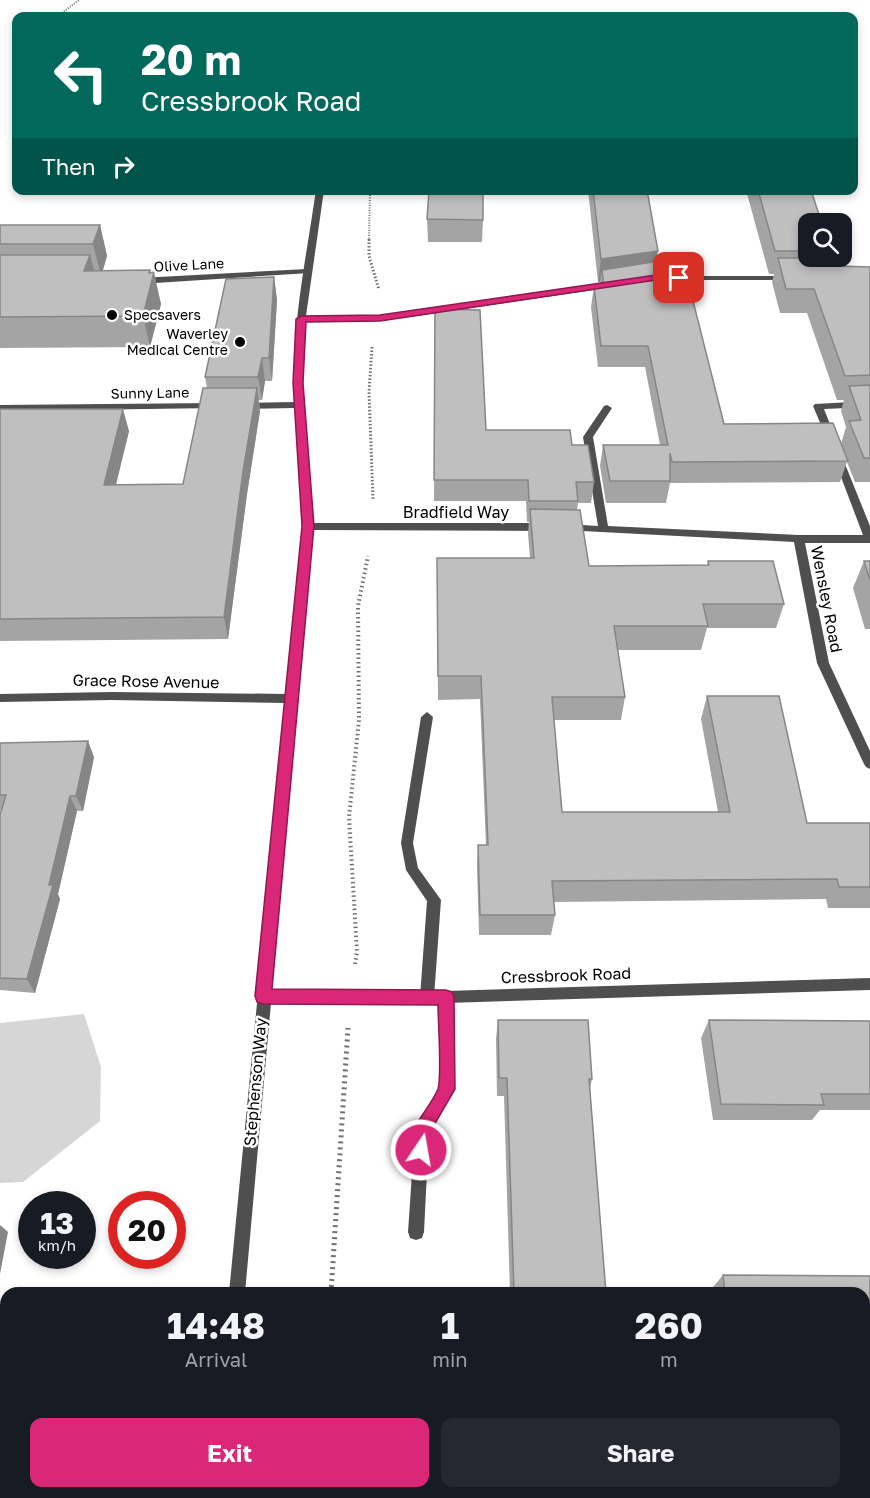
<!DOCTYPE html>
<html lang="en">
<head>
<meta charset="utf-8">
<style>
  :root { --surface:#171b24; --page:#242831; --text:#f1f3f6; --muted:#9ea1a6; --accent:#db2777 }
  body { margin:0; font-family:"Golos Text",sans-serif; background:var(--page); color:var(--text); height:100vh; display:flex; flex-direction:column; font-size:22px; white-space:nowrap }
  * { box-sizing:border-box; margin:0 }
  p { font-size:20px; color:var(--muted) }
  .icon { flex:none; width:33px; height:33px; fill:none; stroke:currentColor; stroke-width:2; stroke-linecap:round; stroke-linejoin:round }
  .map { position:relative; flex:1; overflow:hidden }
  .panel { position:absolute; left:0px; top:1287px; width:870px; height:212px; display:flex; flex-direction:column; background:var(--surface); border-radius:18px 18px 0 0; box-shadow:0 3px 9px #0003 }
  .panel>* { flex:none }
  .top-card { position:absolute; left:12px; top:12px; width:846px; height:183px; border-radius:12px; box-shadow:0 3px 9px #0003; background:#00695c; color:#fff; overflow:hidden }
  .buttons { position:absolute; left:798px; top:213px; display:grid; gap:12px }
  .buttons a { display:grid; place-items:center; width:54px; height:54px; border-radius:12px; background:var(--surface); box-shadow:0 3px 9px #0003; font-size:30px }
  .speed { position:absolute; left:18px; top:1191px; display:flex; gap:12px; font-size:30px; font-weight:700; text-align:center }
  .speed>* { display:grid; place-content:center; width:78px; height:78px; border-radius:50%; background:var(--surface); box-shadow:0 3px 9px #0003; line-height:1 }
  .speed small { font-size:15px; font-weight:400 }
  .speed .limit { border:9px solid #d22; background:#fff; color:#111 }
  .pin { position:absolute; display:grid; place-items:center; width:51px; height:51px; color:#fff; margin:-26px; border-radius:12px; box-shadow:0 3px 9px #0006 }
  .me { position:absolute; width:66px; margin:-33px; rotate:12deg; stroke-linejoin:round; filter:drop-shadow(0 0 4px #0008) }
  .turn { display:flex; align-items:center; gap:21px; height:126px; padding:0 30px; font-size:27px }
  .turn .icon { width:78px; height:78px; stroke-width:2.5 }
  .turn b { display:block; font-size:42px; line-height:51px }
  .then { display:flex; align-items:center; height:57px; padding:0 30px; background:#0003; gap:12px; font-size:22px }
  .eta { display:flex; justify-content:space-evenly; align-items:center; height:102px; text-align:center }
  .eta b { font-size:36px; font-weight:700; line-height:42px }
  .action { display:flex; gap:12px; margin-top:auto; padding:12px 30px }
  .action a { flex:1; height:69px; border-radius:12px; background:var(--accent); color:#fff; font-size:24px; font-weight:700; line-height:69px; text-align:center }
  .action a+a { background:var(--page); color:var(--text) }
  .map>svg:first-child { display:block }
  .green { fill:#d6d6d6 }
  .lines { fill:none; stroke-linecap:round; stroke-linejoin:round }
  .path-far3 { stroke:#717171; stroke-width:2; stroke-dasharray:1 1.5; stroke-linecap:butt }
  .path-far2 { stroke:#717171; stroke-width:3; stroke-dasharray:1.5 2; stroke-linecap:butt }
  .path-far1 { stroke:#717171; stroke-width:4; stroke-dasharray:1.5 3; stroke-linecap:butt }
  .path { stroke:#717171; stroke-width:5; stroke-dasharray:2 4; stroke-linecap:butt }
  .service { fill:#4f4f4f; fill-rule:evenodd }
  .pedestrian { fill:#4f4f4f; fill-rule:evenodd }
  .minor { fill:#4f4f4f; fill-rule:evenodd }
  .wall { fill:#a4a4a4 }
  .shaded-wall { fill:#868686 }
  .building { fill:#bfbfbf; stroke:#868686; stroke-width:1.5 }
  .route { fill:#db2777; stroke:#8e194d; stroke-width:1.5 }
  .poi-dot { fill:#000; stroke:#fff; stroke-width:2 }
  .labels { text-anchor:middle; stroke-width:5; stroke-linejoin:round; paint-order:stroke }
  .far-street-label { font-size:14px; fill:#000; stroke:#fff }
  .far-poi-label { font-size:14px; fill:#000; stroke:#fff; text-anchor:start }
  .street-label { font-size:16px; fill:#000; stroke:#fff }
</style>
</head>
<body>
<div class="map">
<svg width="870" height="1498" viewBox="0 0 870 1498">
  <rect width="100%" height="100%" fill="#fff"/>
  <path class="green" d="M 84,1014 L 101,1067 L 100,1121 L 23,1182 L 0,1183 L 0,1023 Z"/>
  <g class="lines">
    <path class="path-far3" d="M 58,16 L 79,0
      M 369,241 L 370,190"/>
    <path class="path-far2" d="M 369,239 L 369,256 L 379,290
      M 372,347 L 369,392 L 373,499"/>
    <path class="path-far1" d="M 355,964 L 357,952 L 349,817 L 359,720 L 358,606 L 368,556"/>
    <path class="path" d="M 331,1293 L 348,1028
      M 320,1492 L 320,1498"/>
    <path class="service" d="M 427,712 L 433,717 L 413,843 L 418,868 L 441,900 L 434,997 L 432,1002 L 427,1003 L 422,1002 L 420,997 L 427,901 L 406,870 L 401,843 L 421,717 Z
      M 446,991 L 451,992 L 453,997 L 453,1089 L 429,1131 L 424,1232 L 422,1238 L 416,1240 L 410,1238 L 408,1232 L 415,1129 L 439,1087 L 439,997 L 441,992 Z"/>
    <path class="pedestrian" d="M 307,269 L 311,271 L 310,273 L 140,284 L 136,281 L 140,278 Z"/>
    <path class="minor" d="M 316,190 L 324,190 L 306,316 L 380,315 L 608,282 L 612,285 L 608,288 L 380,321 L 305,322 L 303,383 L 313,523 L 544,523 L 549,527 L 544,531 L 313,530 L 272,990 L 446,991 L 870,978 L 870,990 L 446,1003 L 271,1003 L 245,1293 L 229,1293 L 286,703 L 112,700 L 0,702 L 0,694 L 112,692 L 287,694 L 303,526 L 295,408 L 244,409 L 239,406 L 244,403 L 295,402 C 290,331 306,260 316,190 Z
      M 667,276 L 788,276 L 792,278 L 788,280 L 670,280 L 666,278 Z
      M 870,401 L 870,407 L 824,409 L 835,437 L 833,439 L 827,439 L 813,406 L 815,404 Z
      M 215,403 L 218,404 L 218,408 L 0,411 L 0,405 Z
      M 607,405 L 612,408 L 593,437 L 608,526 L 799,535 L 863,535 L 833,456 L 835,454 L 841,454 L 870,526 L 870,543 L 805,543 L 829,663 L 870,751 L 870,769 L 866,767 L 864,764 L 817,663 L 794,542 L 563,530 L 562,528 L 563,526 L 567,524 L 598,526 L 583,437 L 604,406 Z
      M 864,1487 L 870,1487 L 870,1498 L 774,1498 L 773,1496 L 775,1492 L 864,1492 Z
      M 211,1492 L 229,1492 L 229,1498 L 211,1498 Z
      M 395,1492 L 413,1492 L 412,1498 L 394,1498 Z"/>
  </g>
  <path class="wall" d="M 588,190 L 647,190 L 656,262 L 724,424 L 841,444 L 846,427 L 841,411 L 844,400 L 837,400 L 807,313 L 780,313 L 772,282 L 774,274 L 769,274 L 746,190 L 811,190 L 808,224 L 808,256 L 830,256 L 830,258 L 838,266 L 870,267 L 870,482 L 855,482 L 847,462 L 840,482 L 670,483 L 666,503 L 606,503 L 600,466 L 603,445 L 660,445 L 645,367 L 598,367 L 591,307 L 594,286 L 600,286 L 600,282 L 598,282 Z
    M 427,219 L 483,220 L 482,242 L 428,242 Z
    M 0,225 L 100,225 L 107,256 L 103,270 L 150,273 L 161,304 L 150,347 L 0,348 Z
    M 274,277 L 277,300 L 272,381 L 265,381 L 262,400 L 259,400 L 260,411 L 247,494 L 228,639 L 0,641 L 0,409 L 129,431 L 116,485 L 183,484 L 207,388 L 205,377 Z
    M 435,309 L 486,430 L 572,445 L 594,482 L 591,503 L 578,503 L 577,510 L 589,566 L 707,565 L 708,561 L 784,604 L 776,628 L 707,628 L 701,650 L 618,650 L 625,697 L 621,720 L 554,720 L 562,812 L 718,812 L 701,719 L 707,696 L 807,823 L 870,823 L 870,908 L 828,908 L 826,899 L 554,902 L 555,915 L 551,935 L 479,935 L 477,867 L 478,845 L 486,845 L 480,699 L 438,700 L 437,583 L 530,558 L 528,534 L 529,522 L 527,522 L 526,501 L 434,501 Z
    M 864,561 L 870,561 L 870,629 L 865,629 L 853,588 Z
    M 0,743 L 94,757 L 83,811 L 77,811 L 58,894 L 60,899 L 35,993 L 0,990 L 0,815 L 1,810 L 0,810 Z
    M 498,1020 L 592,1079 L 590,1088 L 606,1293 L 510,1293 L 504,1096 L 497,1096 L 496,1039 Z
    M 709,1020 L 870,1021 L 870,1110 L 820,1110 L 812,1120 L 713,1120 L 701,1038 Z
    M 723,1275 L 870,1276 L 870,1389 L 864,1389 L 864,1293 L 714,1293 L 713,1287 Z
    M 520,1492 L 618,1492 L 618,1498 L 520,1498 Z"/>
  <path class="shaded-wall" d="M 100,225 L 107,256 L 101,276 L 93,244 Z
    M 658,251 L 654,274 L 602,270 L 600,282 L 598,282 L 601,259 Z
    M 90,255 L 98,286 L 84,271 Z
    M 150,270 L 152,280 L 154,272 L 161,304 L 150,347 L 143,316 Z
    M 274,277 L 277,300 L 272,381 L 269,358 Z
    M 262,358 L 265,381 L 262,400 L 258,377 Z
    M 257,388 L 260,411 L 247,494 L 228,639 L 224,617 L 243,471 Z
    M 123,409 L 129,431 L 110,508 L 104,485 Z
    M 88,741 L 94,757 L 83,811 L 76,796 Z
    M 70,796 L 77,811 L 58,894 L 60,899 L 35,993 L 27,979 Z
    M 0,1225 L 8,1232 L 0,1274 Z"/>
  <path class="building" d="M 429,190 L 483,190 L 483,220 L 427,219 Z
    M 593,190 L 647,190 L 658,251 L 601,259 Z
    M 758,190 L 811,190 L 822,224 L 808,224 L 808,251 L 775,251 Z
    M 0,225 L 100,225 L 93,244 L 0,244 Z
    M 0,255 L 90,255 L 84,271 L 150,270 L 149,273 L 154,272 L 143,316 L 0,317 Z
    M 778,258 L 835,258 L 838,266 L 870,267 L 870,375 L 845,376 L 814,289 L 786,289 Z
    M 659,261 L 662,277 L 687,277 L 724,424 L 833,423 L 848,461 L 672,462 L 670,453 L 670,481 L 610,481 L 603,445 L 668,445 L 648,346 L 601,346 L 594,286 L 604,286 L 602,270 Z
    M 274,277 L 269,358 L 262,358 L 258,377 L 205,377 L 226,279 Z
    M 435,309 L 480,310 L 486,430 L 570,430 L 572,445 L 588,445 L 594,482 L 576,482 L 578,501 L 529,501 L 528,480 L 434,480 Z
    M 870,385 L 870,458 L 864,458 L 849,421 L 861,420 L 849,386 Z
    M 203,388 L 257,388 L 243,471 L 224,617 L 0,619 L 0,409 L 123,409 L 104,485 L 183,484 Z
    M 530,509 L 580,510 L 589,566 L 709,565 L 708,561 L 773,561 L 784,604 L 703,604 L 708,626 L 614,626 L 625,697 L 552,697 L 562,812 L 730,812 L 707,696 L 779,696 L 807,823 L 870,823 L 870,887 L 839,887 L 837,879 L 552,881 L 555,915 L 480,915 L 478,845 L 488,845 L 481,676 L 438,676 L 437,558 L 534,558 Z
    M 864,561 L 870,561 L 870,580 Z
    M 88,741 L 76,796 L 70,796 L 49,885 L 53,885 L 27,979 L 0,978 L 0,815 L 6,795 L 0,795 L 0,743 Z
    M 498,1020 L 588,1020 L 592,1079 L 589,1079 L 606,1293 L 514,1293 L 507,1078 L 499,1078 Z
    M 709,1020 L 870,1021 L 870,1094 L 821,1094 L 824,1105 L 721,1104 Z
    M 723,1275 L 870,1276 L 870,1381 L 864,1381 L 864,1293 L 725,1293 Z
    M 524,1492 L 618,1492 L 618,1498 L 524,1498 Z"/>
  <path class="route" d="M 656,275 L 679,275 L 684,278 L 679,281 L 656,280 L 380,321 L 306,322 L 303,383 L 314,526 L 272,989 L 446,990 L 452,992 L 454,997 L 455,1089 L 430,1132 L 427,1156 L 421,1159 L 415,1156 C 403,1128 429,1112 438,1089 C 442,1076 438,1021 438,1005 L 263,1004 L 257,1002 L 255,996 L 302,526 L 293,383 L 296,319 L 301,316 L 380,315 Z"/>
  <g class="poi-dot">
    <circle cx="112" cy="315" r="6"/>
    <circle cx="240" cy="342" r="6"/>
  </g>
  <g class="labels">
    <g class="far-street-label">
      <text transform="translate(189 265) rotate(-3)" y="5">Olive Lane</text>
      <text transform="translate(150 393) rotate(-1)" y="5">Sunny Lane</text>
    </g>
    <g class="far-poi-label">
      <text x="124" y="320">Specsavers</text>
      <text x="228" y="339" text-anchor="end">Waverley<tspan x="228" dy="16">Medical Centre</tspan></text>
    </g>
    <g class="street-label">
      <text x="456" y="518">Bradfield Way</text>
      <text transform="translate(827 599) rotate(79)" y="6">Wensley Road</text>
      <text transform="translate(146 681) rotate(1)" y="6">Grace Rose Avenue</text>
      <text transform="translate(566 975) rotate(-2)" y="6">Cressbrook Road</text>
      <text transform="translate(255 1082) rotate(-85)" y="6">Stephenson Way</text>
    </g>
  </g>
</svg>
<div class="buttons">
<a><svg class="icon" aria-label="search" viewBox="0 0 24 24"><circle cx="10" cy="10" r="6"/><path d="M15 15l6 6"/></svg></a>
</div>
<div class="speed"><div>13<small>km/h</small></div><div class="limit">20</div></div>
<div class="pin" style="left:679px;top:278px;background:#d93025"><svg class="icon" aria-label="arrive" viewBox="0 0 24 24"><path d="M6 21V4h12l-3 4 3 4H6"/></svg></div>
<svg class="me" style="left:421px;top:1150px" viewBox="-20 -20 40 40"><circle r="17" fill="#db2777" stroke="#fff" stroke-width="3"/><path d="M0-11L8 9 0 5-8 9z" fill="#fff"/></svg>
<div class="top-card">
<div class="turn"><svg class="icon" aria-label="left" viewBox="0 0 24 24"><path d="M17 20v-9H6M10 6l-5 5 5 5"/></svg><div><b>20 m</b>Cressbrook Road</div></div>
<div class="then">Then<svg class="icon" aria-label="right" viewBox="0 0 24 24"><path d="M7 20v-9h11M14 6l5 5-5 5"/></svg></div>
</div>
<section class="panel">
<div class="eta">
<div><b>14:48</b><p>Arrival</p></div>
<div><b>1</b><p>min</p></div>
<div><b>260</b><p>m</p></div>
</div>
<div class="action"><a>Exit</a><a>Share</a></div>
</section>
</div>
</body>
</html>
